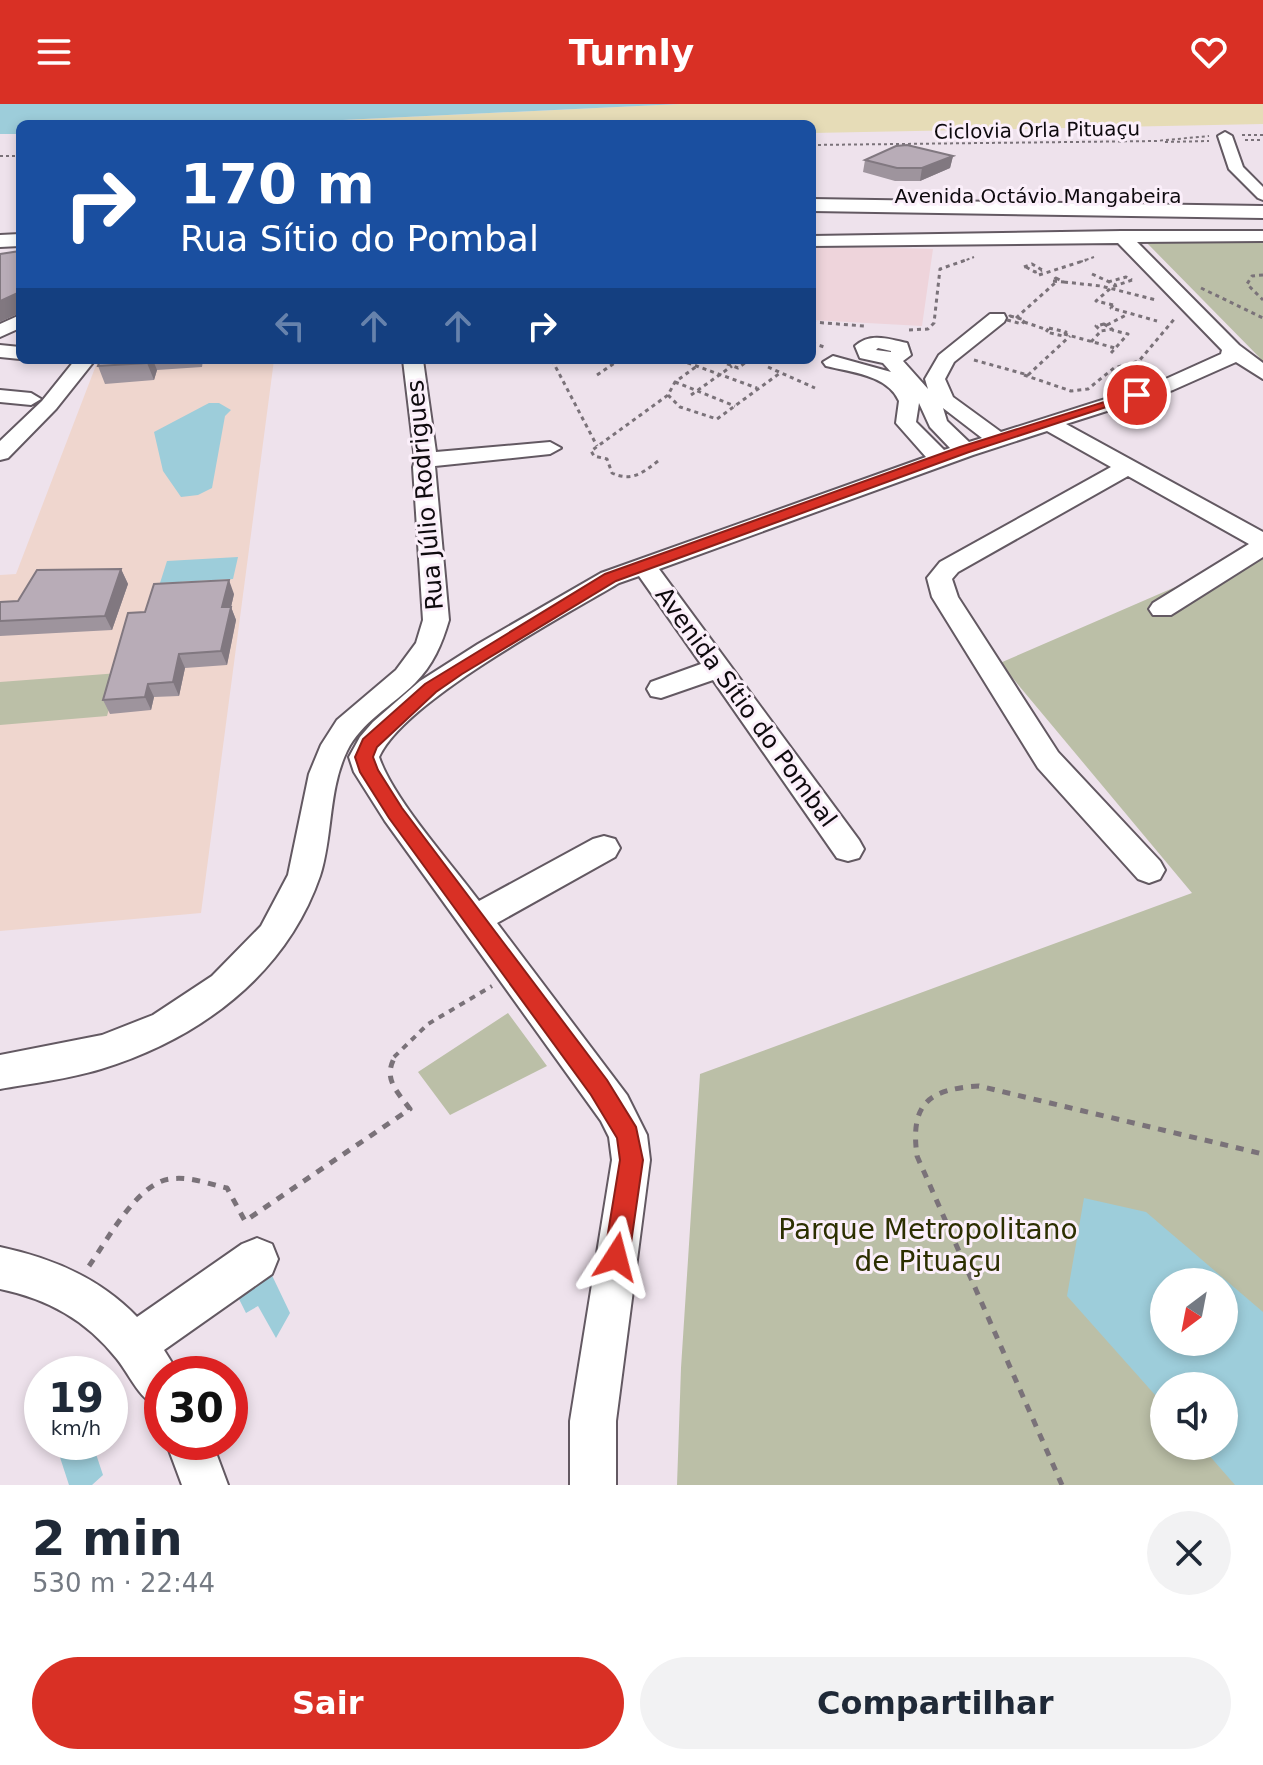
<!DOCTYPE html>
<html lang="pt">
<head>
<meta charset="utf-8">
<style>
  :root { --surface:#fff; --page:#f2f2f3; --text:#1f2937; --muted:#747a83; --accent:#d93025 }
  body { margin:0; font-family:"DejaVu Sans",sans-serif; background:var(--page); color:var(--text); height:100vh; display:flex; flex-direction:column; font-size:30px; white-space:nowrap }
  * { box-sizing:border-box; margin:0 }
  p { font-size:26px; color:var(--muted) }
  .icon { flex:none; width:44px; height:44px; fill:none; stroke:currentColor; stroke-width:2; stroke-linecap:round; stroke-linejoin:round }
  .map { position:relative; height:1381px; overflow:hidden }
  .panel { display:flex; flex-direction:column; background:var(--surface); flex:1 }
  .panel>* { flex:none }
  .guide { position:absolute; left:16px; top:16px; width:800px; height:244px; border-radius:12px; box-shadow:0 4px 12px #0003; background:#1a4fa0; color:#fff; overflow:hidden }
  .needle { width:52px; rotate:212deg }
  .tools { position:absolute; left:1150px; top:1164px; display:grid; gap:16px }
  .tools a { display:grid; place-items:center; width:88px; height:88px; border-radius:50%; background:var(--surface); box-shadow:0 4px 12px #0003; font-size:40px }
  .speed { position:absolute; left:24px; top:1252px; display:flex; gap:16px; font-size:40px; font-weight:700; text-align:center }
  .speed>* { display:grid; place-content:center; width:104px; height:104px; border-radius:50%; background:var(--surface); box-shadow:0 4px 12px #0003; line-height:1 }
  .speed small { font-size:20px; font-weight:400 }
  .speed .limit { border:12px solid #d22; background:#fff; color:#111 }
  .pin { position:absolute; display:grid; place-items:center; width:68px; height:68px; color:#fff; margin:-34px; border:4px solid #fff; border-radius:50%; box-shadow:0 2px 8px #0007 }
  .me { position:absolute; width:88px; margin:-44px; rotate:9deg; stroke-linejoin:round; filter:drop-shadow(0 0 6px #0008) }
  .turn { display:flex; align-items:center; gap:28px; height:168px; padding:0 32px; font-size:36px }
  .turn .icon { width:104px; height:104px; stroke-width:2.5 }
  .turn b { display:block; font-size:56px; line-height:68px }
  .lanes { display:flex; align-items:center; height:76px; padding:0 32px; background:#0003; justify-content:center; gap:40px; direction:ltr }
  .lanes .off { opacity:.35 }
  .round { display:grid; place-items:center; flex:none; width:84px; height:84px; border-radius:42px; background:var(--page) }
  .overview { display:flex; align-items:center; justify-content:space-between; height:136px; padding:0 32px }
  h1 { font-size:48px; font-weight:700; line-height:60px }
  .primary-button { display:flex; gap:16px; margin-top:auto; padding:16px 32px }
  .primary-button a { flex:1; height:92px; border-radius:48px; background:var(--accent); color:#fff; font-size:32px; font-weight:700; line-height:92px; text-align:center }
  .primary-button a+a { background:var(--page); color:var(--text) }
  header { display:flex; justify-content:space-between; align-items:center; height:104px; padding:0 32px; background:var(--accent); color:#fff; font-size:36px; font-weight:700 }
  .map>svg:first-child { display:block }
  .commercial { fill:#eed4db }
  .education { fill:#efd6ce }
  .green { fill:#bbbfa7; fill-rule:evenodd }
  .sand { fill:#e6dcb7 }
  .water { fill:#9dcdda; fill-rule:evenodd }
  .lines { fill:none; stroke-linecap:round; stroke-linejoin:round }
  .minor-casing { stroke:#635962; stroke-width:4 }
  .major-casing { stroke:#635962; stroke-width:4 }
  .path-far3 { stroke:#7a7279; stroke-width:2; stroke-dasharray:3 3; stroke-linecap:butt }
  .path-far2 { stroke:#7a7279; stroke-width:3; stroke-dasharray:4 4; stroke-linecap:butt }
  .path-far1 { stroke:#7a7279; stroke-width:4; stroke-dasharray:6 6; stroke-linecap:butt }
  .path { stroke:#7a7279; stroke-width:5; stroke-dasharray:8 8; stroke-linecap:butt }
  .minor { fill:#fff; fill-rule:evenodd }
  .major { fill:#fff; fill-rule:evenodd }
  .wall { fill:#9e949d }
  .shaded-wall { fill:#817880 }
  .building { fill:#b8acb7; stroke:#817880; stroke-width:2 }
  .route { fill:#d93025; stroke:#8d1f18; stroke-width:2 }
  .labels { text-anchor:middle; stroke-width:6; stroke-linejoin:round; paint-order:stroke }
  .far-street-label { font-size:20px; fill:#0e0a0e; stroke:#fbeffa }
  .street-label { font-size:24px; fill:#0e0a0e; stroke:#fbeffa }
  .near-park-label { font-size:28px; fill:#2c2f00; stroke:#fbeffa }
</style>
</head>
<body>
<header><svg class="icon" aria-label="menu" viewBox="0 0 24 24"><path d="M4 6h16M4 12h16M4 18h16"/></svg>Turnly<svg class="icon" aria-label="heart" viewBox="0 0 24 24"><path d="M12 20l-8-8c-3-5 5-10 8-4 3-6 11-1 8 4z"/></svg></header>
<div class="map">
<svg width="1263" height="1381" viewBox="0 0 1263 1381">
  <rect width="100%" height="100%" fill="#eee2ec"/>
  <path class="commercial" d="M 812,142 L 933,145 L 922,222 L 812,216 Z"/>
  <path class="education" d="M 98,256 L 274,256 L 201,809 L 0,827 L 0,471 L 16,470 Z"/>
  <path class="green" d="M 1247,135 L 1263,137 L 1263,267 L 1259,253 L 1145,137 Z
    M 1263,445 L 1263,1381 L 677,1381 L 681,1264 L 700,970 L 1192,789 L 1000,559 ZM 1164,1178 L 1224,1178 L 1224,1238 L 1164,1238 ZM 1164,1282 L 1224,1282 L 1224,1342 L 1164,1342 Z
    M 119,569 L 107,612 L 0,621 L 0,578 Z
    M 508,909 L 547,962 L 450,1011 L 418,968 Z"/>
  <path class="sand" d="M 680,0 L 1263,0 L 1263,20 L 812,29 L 812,20 L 259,20 Z"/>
  <path class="water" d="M 0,0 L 680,0 L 259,20 L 20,20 L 20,30 L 0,30 Z
    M 209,299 L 219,299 L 231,306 L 225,312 L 212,384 L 198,391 L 181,393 L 163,367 L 154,328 Z
    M 238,453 L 233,475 L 160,479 L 167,457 Z
    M 1084,1094 L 1146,1108 L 1263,1208 L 1263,1381 L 1235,1381 L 1201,1342 L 1224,1342 L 1224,1282 L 1164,1282 L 1164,1301 L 1067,1192 ZM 1164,1178 L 1224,1178 L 1224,1238 L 1164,1238 Z
    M 267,1161 L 290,1209 L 276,1234 L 258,1202 L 246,1209 L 239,1195 L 244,1176 Z
    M 55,1338 L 92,1338 L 103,1371 L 92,1381 L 69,1381 Z"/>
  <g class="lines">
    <defs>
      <path id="minor" d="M 1225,28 L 1232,32 L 1243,63 L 1263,83 L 1263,96 L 1258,94 L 1229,65 L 1218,32 Z
        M 1121,127 L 1263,127 L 1263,137 L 1137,138 L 1239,241 L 1263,259 L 1263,275 L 1236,258 L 1173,286 L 1066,320 L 1263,428 L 1263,453 L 1171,511 L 1153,511 L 1149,505 L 1153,499 L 1249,440 L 1128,372 L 958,468 L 952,475 L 958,493 L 1058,648 L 1160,757 L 1165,766 L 1160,775 L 1149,779 L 1138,775 L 1038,664 L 932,493 L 927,474 L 940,458 L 1111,363 L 1047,327 L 973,351 L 659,465 L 859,736 L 864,745 L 859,754 L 848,757 L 837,754 L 713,576 L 661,594 L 651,592 L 647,585 L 651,578 L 701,560 L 639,472 L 619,479 C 562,513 404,597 379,653 C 393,695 451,759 479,797 L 593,735 L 604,732 L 615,735 L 620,744 L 615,753 L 497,819 L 627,991 L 647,1031 L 650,1056 L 616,1317 L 616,1381 L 570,1381 L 570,1317 L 612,1056 L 609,1033 L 601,1017 L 385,717 L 354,668 L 349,653 L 360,633 L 373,618 L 420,577 L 478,540 L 601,469 L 926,353 L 896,319 L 899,297 C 888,271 850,268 826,262 L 823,258 L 833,252 L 891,268 L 883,259 L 860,254 L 855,242 C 870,228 889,235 907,239 L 911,251 L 903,257 L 928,285 L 925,275 L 939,251 L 990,210 L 1004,210 L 1006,214 L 1004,218 L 954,258 L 945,275 L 953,293 L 1001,328 L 1159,278 L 1221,250 L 1222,246 L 1118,139 L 812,142 L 812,132 ZM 878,244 L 891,247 L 891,248 L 876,246 ZM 919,299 L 930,323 L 950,344 L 944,346 L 916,318 ZM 943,304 L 982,334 L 969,338 L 947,317 Z
        M 20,211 L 20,224 L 0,233 L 0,220 Z
        M 0,241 L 20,243 L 20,255 L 0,253 Z
        M 75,256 L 95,256 L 56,305 L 8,354 L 0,356 L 0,337 L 42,297 Z
        M 403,256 L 423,256 L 436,348 L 550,338 L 561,344 L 550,350 L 435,362 L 449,516 C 442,540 433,561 415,579 C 392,602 361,618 347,647 C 328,686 333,732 320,772 C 286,871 199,935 101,965 C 68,975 34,979 0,985 L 0,951 L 102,931 L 153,911 L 212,872 L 261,822 L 288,771 L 309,670 L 321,641 L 337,616 L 396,566 L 416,539 L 423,516 L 413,363 L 415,356 Z
        M 0,286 L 31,289 L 41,295 L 31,301 L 0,298 Z
        M 257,1134 L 272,1140 L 278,1155 L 272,1170 L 164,1246 L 179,1270 L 162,1270 L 162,1305 C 139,1296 132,1274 117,1255 C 86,1216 48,1195 0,1185 L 0,1143 C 52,1154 100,1174 137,1213 L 242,1140 Z
        M 166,1338 L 212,1338 L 228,1381 L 182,1381 Z"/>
      <path id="major" d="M 812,95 L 1263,102 L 1263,114 L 812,107 Z
        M 20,130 L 20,142 L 0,143 L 0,131 Z"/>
    </defs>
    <use href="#minor" class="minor-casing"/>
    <use href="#major" class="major-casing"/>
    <path class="path-far3" d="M 1242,31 L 1263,31
      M 1245,36 L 1263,36
      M 1165,38 L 1209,37
      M 812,41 L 1156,37 L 1209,32
      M 0,52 L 20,52
      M 961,158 L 974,153
      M 1080,158 L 1094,153"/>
    <path class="path-far2" d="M 1024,163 L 1032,160 L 1042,166
      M 1026,163 L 1035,168 L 1042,166
      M 1092,170 L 1116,181
      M 1039,171 L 1086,156
      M 1263,171 L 1252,172 L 1247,180 L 1263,196
      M 1056,174 L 1064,178 L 1052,177 Z
      M 1064,178 L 1101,182 L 1156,196
      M 1108,178 L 1126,173 L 1132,176
      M 1201,184 L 1263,214
      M 1113,201 L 1096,197 L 1112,183 L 1132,176
      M 1113,201 L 1111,204 L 1157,217
      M 1010,212 L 1025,216 L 1022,220 L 1007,216 Z
      M 1016,214 L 1055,179
      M 812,218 L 864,222
      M 1024,218 L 1048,226
      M 1104,220 L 1112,225 L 1101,227 L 1096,222 Z
      M 1107,221 L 1128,210
      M 1049,224 L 1066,228 L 1063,232 L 1046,228 Z
      M 909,226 L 928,225 L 934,219 L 940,165 L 966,156
      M 1064,230 L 1115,244
      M 1091,238 L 1101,227
      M 812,239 L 827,244
      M 1111,249 L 1128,230 L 1112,226
      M 552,256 L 597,342
      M 680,256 L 757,284
      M 730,256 L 725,259 L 738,264 L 749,256
      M 974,256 L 1028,271 L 1070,232
      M 768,263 L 815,284
      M 597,271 L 619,256
      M 1024,271 L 1071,287 L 1088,285 L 1114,264 L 1139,257 L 1176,213
      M 675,278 L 735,302
      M 668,291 L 680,303 L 717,315 L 780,269
      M 691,291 L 732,262
      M 658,357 C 643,369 631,378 612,369 L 607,355 L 594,352 L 591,347 L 668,291 L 675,278 L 697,262"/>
    <path class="path-far1" d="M 394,953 L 428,920 L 492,882"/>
    <path class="path" d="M 89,1162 C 107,1137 137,1079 170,1075 C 189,1072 209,1080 227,1084 L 245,1117 L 410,1005 C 396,986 382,974 396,951
      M 1062,1381 L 917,1052 C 910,1000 928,985 979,982 L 1263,1050"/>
    <use href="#minor" class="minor"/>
    <use href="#major" class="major"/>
  </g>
  <path class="wall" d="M 953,52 L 950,64 L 920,77 L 895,77 L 863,68 L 865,56 Z
    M 100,256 L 203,256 L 202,263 L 157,266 L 154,276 L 105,280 L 98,262 Z
    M 121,465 L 128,480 L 112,526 L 0,532 L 0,498 L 18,497 Z
    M 234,490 L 231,503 L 236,516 L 227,561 L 185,564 L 179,592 L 154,593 L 151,606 L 110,610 L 103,596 L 145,508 Z"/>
  <path class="shaded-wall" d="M 953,52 L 950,64 L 920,77 L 922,64 Z
    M 20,188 L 20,209 L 0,218 L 0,197 Z
    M 148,256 L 153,256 L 157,266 L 154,276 L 147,259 Z
    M 121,465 L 128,480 L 112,526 L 105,512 Z
    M 229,476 L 234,490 L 231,503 L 236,516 L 227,561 L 221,547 L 222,503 Z
    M 179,550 L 185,564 L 179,592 L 173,578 Z
    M 148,580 L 154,593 L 151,606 L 145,593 Z"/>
  <path class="building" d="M 907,41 L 953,52 L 922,64 L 897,64 L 865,56 L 896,42 Z
    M 20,147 L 20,188 L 0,197 L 0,150 Z
    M 100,256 L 148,256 L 147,259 L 98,262 Z
    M 121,465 L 105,512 L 0,517 L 0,498 L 18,497 L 37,466 Z
    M 229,476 L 222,503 L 231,503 L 221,547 L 179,550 L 173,578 L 148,580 L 145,593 L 103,596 L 128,509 L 145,508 L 154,480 Z"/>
  <path class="route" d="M 1133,289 L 1143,291 L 969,348 L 616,477 L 462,570 L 436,588 L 377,643 L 373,653 L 378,666 L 402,704 L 607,976 L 636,1023 L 643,1056 L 629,1153 L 625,1162 L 616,1166 L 608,1162 L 604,1153 L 620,1056 L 617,1034 L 591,991 L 389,714 L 360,668 L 355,653 L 363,635 L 425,580 L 605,470 L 960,343 Z"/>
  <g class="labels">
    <g class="far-street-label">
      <text transform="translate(1037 26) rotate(-1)" y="7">Ciclovia Orla Pituaçu</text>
      <text x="1038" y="99">Avenida Octávio Mangabeira</text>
    </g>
    <g class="street-label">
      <text transform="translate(425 391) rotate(-95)" y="8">Rua Júlio Rodrigues</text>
      <text transform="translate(746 603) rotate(54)" y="8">Avenida Sítio do Pombal</text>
    </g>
    <g class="near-park-label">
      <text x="928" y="1135">Parque Metropolitano<tspan x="928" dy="32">de Pituaçu</tspan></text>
    </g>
  </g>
</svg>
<div class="tools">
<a><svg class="needle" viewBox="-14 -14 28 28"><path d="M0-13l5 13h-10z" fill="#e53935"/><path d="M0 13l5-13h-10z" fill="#747a83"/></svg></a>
<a><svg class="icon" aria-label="sound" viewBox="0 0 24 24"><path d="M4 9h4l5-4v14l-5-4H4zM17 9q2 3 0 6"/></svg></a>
</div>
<div class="speed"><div>19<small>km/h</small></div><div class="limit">30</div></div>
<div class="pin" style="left:1137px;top:291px;background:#d93025"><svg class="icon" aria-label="arrive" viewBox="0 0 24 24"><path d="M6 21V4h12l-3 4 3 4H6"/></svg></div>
<svg class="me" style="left:616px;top:1153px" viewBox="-20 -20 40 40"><path d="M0-17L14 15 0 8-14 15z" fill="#d93025" stroke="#fff" stroke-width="4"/></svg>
<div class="guide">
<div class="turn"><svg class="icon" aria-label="right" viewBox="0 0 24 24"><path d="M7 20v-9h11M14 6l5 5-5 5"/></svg><div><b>170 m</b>Rua Sítio do Pombal</div></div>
<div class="lanes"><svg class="icon off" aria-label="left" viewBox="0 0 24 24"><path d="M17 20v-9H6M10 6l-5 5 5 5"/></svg><svg class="icon off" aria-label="ahead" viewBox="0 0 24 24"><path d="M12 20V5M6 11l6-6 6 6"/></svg><svg class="icon off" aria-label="ahead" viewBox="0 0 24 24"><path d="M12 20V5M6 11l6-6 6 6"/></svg><svg class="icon" aria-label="right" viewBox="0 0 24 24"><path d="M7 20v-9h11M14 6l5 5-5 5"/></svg></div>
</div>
</div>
<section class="panel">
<div class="overview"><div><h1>2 min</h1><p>530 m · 22:44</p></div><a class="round"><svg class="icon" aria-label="close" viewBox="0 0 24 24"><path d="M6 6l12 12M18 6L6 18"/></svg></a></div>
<div class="primary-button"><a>Sair</a><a>Compartilhar</a></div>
</section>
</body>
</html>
